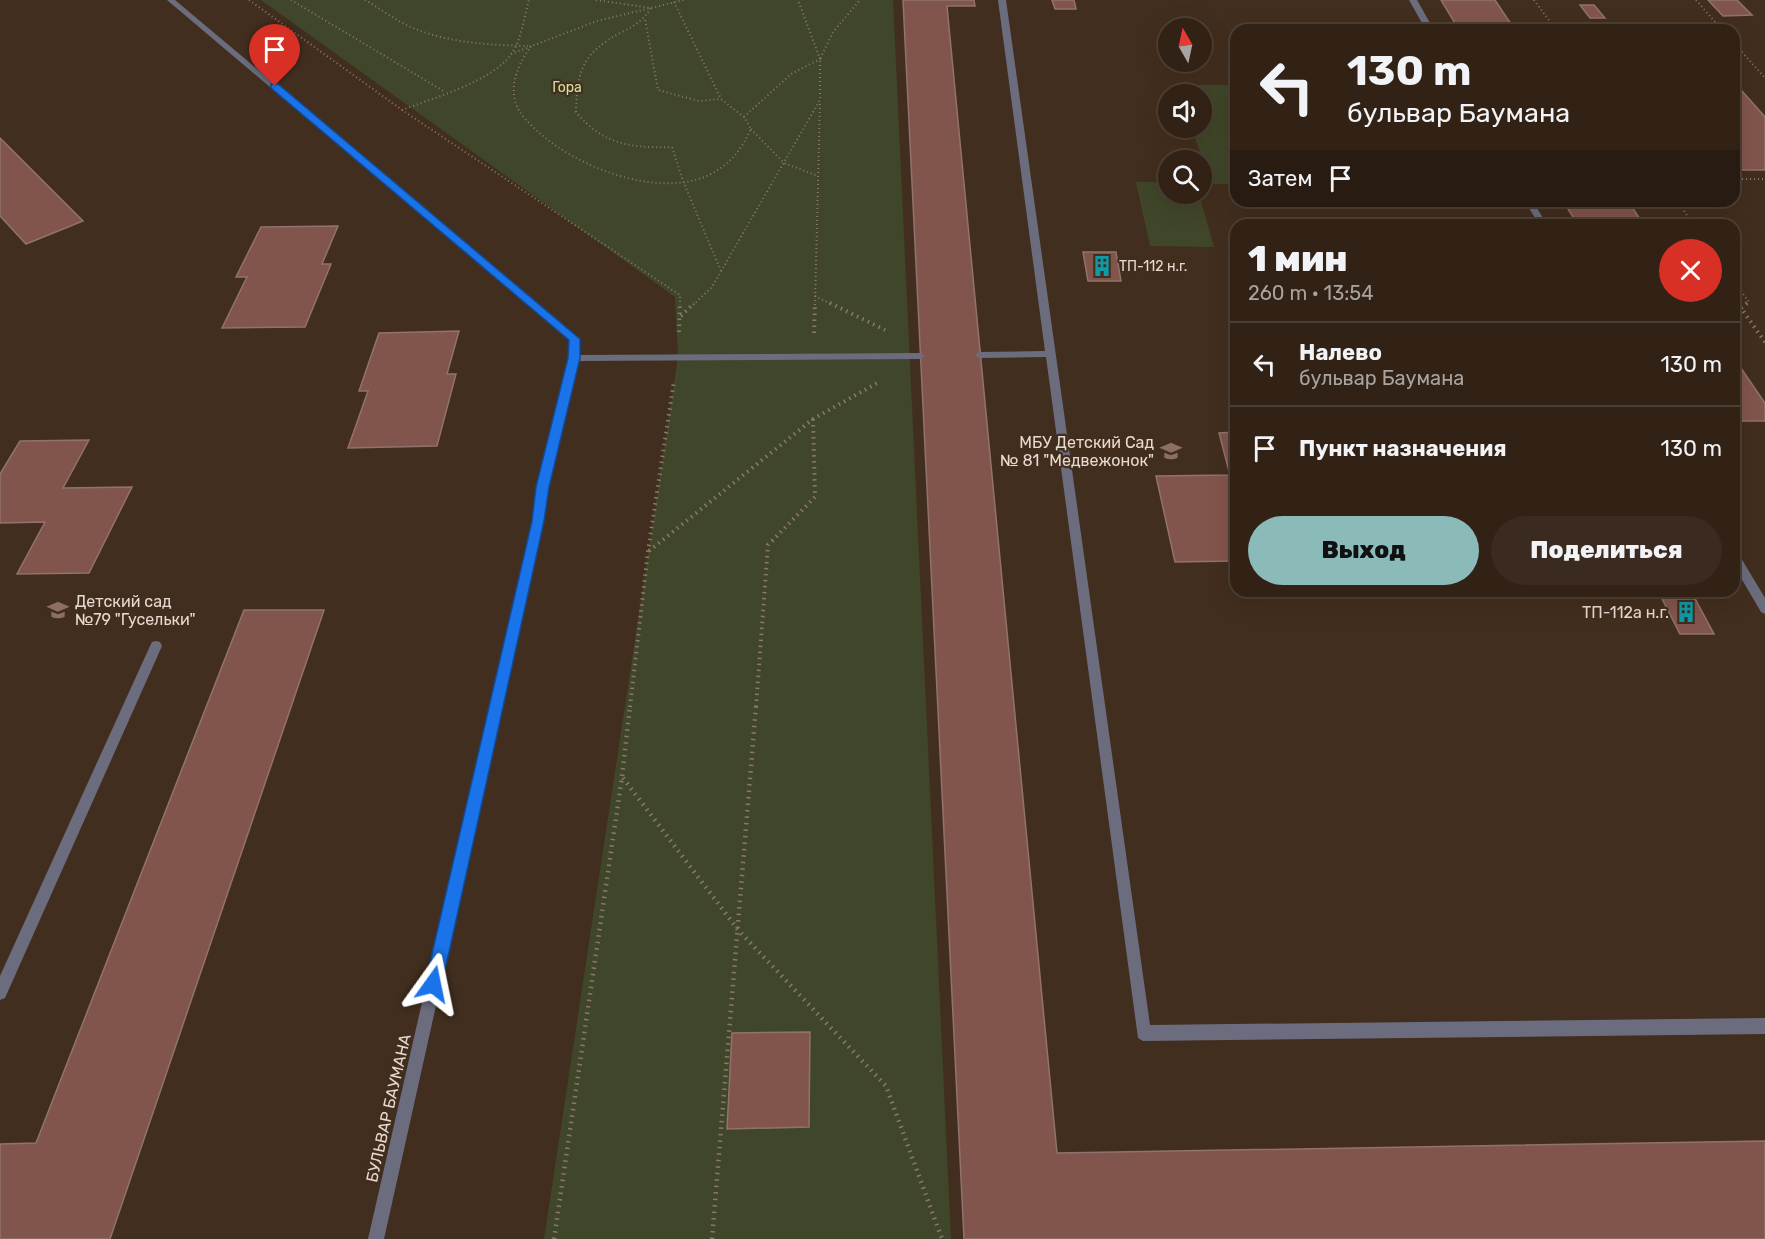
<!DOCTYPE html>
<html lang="ru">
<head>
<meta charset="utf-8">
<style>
  :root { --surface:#322216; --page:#3a2a1f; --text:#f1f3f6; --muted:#a8a4a1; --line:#4d3f35; --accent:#8bbbb9 }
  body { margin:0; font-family:Rubik,sans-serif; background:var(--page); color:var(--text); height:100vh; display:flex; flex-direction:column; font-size:22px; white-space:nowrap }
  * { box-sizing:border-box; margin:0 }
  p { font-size:20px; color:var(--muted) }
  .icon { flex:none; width:33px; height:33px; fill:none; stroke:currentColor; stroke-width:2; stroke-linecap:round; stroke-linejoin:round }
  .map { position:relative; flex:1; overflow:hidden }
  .details { position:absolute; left:1230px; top:219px; width:510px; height:378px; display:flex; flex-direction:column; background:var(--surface); border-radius:18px; box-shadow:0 6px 24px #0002,0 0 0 2px var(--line) }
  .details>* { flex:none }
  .hud { position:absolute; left:1230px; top:24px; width:510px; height:183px; border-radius:18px; box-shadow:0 6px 24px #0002,0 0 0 2px var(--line); background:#322216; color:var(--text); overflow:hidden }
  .needle { width:39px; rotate:351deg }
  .tools { position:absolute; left:1158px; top:18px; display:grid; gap:12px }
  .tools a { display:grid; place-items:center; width:54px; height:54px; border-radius:50%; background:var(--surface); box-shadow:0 6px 24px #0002,0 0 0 2px var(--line); font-size:30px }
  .pin { position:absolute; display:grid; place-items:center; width:51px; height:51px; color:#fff; margin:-62px -26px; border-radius:50% 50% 50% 0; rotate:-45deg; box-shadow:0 0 6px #0007 }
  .pin .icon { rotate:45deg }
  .me { position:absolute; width:66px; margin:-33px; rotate:12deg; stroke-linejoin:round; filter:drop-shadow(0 0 4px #0008) }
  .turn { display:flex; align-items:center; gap:21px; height:126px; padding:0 18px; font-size:27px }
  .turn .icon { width:78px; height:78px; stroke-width:2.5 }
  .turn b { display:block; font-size:42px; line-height:51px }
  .then { display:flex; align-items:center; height:57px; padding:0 18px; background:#0003; gap:12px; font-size:22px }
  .round { display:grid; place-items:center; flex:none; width:63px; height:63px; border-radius:32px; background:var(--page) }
  .headline { display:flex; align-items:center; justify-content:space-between; height:102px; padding:0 18px }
  h1 { font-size:36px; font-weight:800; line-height:45px }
  .primary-button { display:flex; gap:12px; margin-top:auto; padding:12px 18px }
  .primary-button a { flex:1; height:69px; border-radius:36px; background:var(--accent); color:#111; font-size:24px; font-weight:800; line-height:69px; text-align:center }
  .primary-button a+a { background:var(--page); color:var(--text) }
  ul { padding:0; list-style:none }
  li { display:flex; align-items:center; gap:18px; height:84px; padding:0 18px; border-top:2px solid var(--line) }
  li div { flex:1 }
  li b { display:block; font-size:22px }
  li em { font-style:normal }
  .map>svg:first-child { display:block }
  .green { fill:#404629 }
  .building { fill:#82554c; stroke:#91726c; stroke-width:1.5 }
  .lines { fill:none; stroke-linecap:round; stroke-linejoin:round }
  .path-far2 { stroke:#8a796b; stroke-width:2; stroke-dasharray:1 3; stroke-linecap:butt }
  .path-far1 { stroke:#8a796b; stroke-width:4; stroke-dasharray:1.5 4.5; stroke-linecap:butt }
  .path { stroke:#8a796b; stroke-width:4.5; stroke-dasharray:1.5 5; stroke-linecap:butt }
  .service { fill:#6b6d7f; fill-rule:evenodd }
  .minor { fill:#6b6d7f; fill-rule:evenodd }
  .route { fill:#1a73e8; stroke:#114b97; stroke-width:1.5 }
  .labels { text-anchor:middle; stroke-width:4.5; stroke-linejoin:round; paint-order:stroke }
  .far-park-label { font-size:14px; fill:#d3e39d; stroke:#422e1e }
  .far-poi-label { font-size:14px; fill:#e8dad0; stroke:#422e1e; text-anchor:start }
  .poi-label { font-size:16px; fill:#e8dad0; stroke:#422e1e; text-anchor:end }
  .street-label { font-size:16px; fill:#e8dad0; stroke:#422e1e }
</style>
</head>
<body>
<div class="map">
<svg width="1765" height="1239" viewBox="0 0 1765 1239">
  <rect width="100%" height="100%" fill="#422e1e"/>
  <path class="green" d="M 261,0 L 893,0 L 951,1239 L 544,1239 L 678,357 L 675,297 Z
    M 1179,85 L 1236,85 L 1236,184 L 1210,184 L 1192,128 L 1202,128 L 1202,94 L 1182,94 Z
    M 1136,182 L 1168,182 L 1168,194 L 1199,194 L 1214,247 L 1150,246 Z"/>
  <path class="building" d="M 903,0 L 974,0 L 975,6 L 947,6 L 1057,1153 L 1765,1141 L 1765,1239 L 964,1239 Z
    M 1052,0 L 1074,0 L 1076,9 L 1055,9 Z
    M 1441,0 L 1495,0 L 1515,30 L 1459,30 Z
    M 1708,0 L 1737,0 L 1752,15 L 1723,16 Z
    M 1580,5 L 1594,5 L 1605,18 L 1590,18 Z
    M 1734,82 L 1765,117 L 1765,170 L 1734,170 Z
    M 0,138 L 83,221 L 26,244 L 0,216 Z
    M 1563,201 L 1628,201 L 1644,225 L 1578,225 Z
    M 338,226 L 322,264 L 331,264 L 305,327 L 222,328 L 247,277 L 236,277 L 261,227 Z
    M 1083,252 L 1116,252 L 1121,281 L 1088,281 Z
    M 459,331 L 447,374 L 456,374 L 437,446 L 348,448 L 368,391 L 359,391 L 379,333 Z
    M 1734,358 L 1765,403 L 1765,421 L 1734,421 Z
    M 1236,432 L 1236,506 L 1230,507 L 1236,528 L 1236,561 L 1175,562 L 1156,476 L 1230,475 L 1219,433 Z
    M 89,440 L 63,488 L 132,487 L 89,573 L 17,574 L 45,522 L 0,523 L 0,474 L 20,441 Z
    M 1658,591 L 1691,591 L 1714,634 L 1680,634 Z
    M 244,610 L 324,610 L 110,1239 L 0,1239 L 0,1144 L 36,1143 Z
    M 810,1032 L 809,1127 L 727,1129 L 732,1033 Z"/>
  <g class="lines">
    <path class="path-far2" d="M 249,0 L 402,110 L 680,295 L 680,305
      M 291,0 L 445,92
      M 365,0 C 381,9 396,21 413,28 C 449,43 490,45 528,46
      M 596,0 L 651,8 C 644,20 634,26 622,32 C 583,53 577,69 576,112 C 603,145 631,148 672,147 L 683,181 L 721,271
      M 1534,0 L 1556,30
      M 1696,0 L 1722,30
      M 674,2 L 721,99
      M 1734,43 L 1765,78
      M 531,46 C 520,62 510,81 515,101 C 518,113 528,122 536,130 C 576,167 657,199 709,175 C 731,164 741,150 751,129 L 744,117 L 721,99 L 699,101 L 658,90 L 645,19
      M 511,54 L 597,21 L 684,0
      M 402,110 C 433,98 494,81 512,53 C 522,38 524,17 529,0
      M 744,117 L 791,74 L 820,59 L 798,0
      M 751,129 L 784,163 L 818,176
      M 1734,179 L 1765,179
      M 1677,201 L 1694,225
      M 1734,281 L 1749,302 L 1745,305
      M 815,296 L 833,305
      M 693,305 L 712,287 L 820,100 L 820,59 L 833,32 L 860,0
      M 815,305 L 820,101"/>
    <path class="path-far1" d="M 830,303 L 885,330
      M 1747,303 L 1741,308 L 1765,342
      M 681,316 L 694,303
      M 679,332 L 680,303
      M 814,333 L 815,303
      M 649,551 L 813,419 L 879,382
      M 630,707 L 648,551 L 674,381
      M 756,707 L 768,545 L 815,497 L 813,419"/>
    <path class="path" d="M 623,778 L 739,931 L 886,1086 L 942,1239
      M 554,1239 L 622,777 L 630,706
      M 712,1239 L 756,706"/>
    <path class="service" d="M 998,0 L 1006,0 L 1150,1025 L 1765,1018 L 1765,1034 L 1143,1041 L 1138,1038 L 1046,357 L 980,358 L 975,355 L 980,352 L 1045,351 Z
      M 1409,0 L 1417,0 L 1434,30 L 1426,30 Z
      M 1525,201 L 1533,201 L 1547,225 L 1539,225 Z
      M 920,353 L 925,356 L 920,359 L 574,361 L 569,358 L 574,355 Z
      M 1734,551 L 1738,553 L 1765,598 L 1765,614 L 1761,612 L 1734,566 Z"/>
    <path class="minor" d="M 167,0 L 175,0 L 579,339 L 579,358 L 548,487 L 544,521 L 384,1239 L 368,1239 L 532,521 L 538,487 L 569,358 L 569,340 Z
      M 156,641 L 160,642 L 162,646 L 5,998 L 0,1000 L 0,976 L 150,646 L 152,642 Z"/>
  </g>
  <path class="route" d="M 271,84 L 278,84 L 580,339 L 580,358 L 549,487 L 544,521 L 442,984 L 439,990 L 433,993 L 427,990 L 425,984 L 532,521 L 536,487 L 568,358 L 569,340 L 271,88 Z"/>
  <defs>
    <symbol id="building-bare" viewBox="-9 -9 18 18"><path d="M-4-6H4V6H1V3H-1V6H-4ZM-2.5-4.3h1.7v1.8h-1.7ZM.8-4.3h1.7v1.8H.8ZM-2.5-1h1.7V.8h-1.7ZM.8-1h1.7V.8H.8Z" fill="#0f9aa8" stroke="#422e1e" stroke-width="2.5" paint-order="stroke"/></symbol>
    <symbol id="school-bare" viewBox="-9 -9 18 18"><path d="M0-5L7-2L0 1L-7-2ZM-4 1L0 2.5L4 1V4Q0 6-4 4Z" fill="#8d6e63" stroke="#422e1e" stroke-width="2.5" paint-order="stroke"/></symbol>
  </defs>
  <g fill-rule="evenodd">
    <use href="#building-bare" x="1087" y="251" width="30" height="30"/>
    <use href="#school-bare" x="1156" y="436" width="30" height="30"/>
    <use href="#school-bare" x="43" y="595" width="30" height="30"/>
    <use href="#building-bare" x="1671" y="597" width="30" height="30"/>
  </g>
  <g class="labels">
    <g class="far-park-label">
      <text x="567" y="92">Гора</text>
    </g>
    <g class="far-poi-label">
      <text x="1119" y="271">ТП-112 н.г.</text>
    </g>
    <g class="poi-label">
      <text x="1154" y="448">МБУ Детский Сад<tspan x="1154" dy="18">№ 81 "Медвежонок"</tspan></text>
      <text x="75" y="607" text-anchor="start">Детский сад<tspan x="75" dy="18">№79 "Гусельки"</tspan></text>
      <text x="1669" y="618">ТП-112а н.г.</text>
    </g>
    <g class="street-label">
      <text transform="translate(388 1108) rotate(-77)" y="6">БУЛЬВАР БАУМАНА</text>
    </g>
  </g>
</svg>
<div class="tools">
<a><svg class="needle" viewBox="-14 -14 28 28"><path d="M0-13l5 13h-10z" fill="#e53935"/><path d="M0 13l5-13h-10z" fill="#a8a4a1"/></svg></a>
<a><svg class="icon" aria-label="sound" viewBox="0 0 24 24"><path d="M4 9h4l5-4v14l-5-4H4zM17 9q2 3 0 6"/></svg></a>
<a><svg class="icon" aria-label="search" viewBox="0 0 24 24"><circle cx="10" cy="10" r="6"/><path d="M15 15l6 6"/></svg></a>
</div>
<div class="pin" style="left:275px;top:86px;background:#d93025"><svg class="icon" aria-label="arrive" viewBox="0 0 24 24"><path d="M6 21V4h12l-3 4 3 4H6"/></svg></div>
<svg class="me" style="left:433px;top:984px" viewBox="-20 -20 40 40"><path d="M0-17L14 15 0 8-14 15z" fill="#1a73e8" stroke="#fff" stroke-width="4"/></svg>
<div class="hud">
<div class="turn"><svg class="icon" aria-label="left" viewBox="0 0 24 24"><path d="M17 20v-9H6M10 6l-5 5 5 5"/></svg><div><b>130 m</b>бульвар Баумана</div></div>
<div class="then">Затем<svg class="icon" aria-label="arrive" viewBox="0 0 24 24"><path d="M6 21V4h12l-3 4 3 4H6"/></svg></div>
</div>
<section class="details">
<div class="headline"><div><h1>1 мин</h1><p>260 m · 13:54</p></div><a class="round" style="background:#d93025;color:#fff"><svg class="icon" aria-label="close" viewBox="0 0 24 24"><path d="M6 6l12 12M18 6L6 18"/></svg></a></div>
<ul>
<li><svg class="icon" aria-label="left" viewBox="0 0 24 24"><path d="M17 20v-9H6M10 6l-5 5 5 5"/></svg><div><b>Налево</b><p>бульвар Баумана</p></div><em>130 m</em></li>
<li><svg class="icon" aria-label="arrive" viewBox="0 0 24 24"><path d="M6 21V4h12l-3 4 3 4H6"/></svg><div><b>Пункт назначения</b></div><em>130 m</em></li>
</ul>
<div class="primary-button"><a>Выход</a><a>Поделиться</a></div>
</section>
</div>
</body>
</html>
